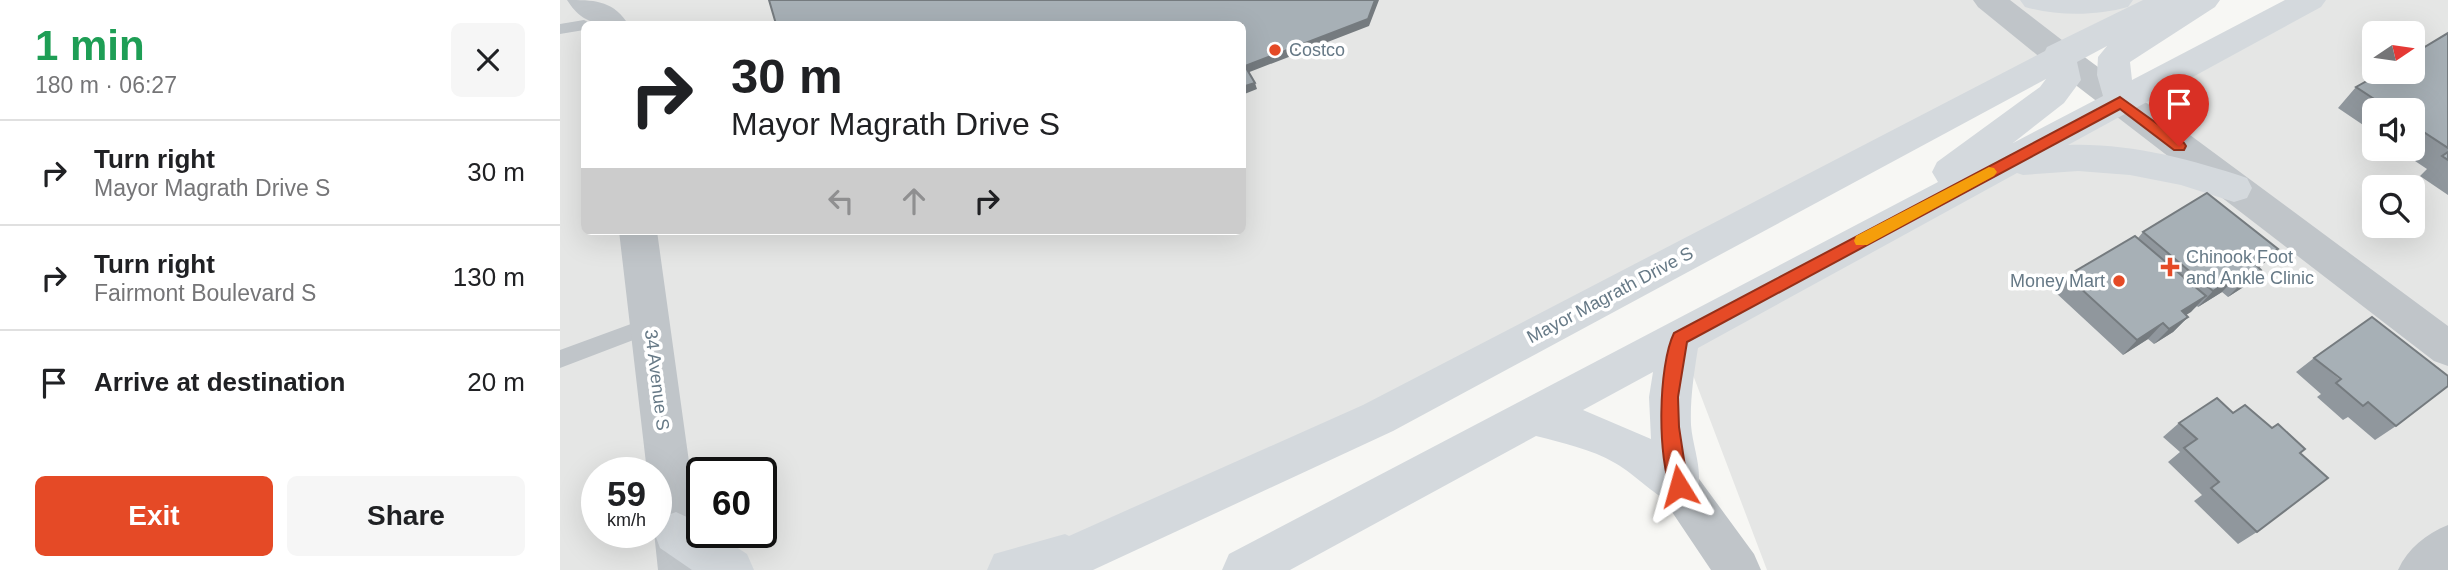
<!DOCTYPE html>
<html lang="en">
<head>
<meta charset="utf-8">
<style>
  :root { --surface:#fff; --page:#f6f6f6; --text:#202124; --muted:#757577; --line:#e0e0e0; --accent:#e54a26 }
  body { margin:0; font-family:Arial,sans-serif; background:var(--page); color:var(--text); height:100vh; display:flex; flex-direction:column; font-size:26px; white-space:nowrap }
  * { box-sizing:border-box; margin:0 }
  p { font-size:23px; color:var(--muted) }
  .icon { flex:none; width:38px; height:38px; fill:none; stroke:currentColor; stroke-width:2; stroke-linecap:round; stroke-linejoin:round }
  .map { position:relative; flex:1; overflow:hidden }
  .sheet { display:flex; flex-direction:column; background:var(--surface); width:560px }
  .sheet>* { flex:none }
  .guide { position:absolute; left:21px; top:21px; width:665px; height:214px; border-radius:10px; box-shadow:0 7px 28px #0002; background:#fff; color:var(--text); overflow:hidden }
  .needle { width:46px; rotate:77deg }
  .controls { position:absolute; left:1802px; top:21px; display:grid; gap:14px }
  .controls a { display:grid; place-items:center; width:63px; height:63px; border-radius:10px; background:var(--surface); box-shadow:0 7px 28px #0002; font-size:35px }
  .speed { position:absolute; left:21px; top:457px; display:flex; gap:14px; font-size:35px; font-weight:700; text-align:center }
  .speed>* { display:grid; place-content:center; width:91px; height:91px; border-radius:50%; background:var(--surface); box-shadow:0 7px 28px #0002; line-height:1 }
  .speed small { font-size:18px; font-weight:400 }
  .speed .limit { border:4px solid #111; border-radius:10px; background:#fff; color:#111 }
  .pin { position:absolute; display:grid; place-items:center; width:60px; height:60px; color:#fff; margin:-72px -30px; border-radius:50% 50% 50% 0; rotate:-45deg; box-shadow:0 0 7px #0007 }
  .pin .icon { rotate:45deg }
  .me { position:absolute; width:77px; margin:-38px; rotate:352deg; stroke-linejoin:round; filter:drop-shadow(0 0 5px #0008) }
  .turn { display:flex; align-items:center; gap:24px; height:147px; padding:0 35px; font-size:32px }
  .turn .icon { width:91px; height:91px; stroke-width:2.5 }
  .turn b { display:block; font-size:49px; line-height:60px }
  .lanes { display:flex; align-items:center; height:66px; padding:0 35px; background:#0003; justify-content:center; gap:35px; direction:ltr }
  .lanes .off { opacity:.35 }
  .round { display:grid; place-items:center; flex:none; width:74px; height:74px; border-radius:10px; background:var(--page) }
  .head { display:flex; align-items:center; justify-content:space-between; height:119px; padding:0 35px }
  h1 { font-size:42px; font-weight:600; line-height:52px; color:#1e9e55 }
  .button { display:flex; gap:14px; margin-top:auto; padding:14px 35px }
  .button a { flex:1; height:80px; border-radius:10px; background:var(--accent); color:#fff; font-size:28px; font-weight:600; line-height:80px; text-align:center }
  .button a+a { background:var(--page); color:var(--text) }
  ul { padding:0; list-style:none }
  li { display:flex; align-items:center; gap:21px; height:105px; padding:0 35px; border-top:2px solid var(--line) }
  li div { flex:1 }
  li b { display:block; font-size:26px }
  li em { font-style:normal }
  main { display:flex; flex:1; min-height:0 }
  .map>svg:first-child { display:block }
  .built { fill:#e5e6e5; fill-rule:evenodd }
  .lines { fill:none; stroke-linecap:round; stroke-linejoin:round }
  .service { fill:#c0c5c9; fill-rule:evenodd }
  .minor { fill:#c0c5c9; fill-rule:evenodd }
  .tertiary { fill:#c0c5c9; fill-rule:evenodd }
  .primary { fill:#d4d9dd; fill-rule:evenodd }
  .wall { fill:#90979d }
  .shaded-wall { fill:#757b7f }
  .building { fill:#a7b0b6; stroke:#757b7f; stroke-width:2 }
  .route { fill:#e54a26; stroke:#953019; stroke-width:2 }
  .slow { fill:#f59e0b }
  .poi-dot { fill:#e54a26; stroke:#fff; stroke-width:2.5 }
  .labels { text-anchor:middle; stroke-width:7; stroke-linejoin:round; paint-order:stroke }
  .poi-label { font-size:18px; fill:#667986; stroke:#fff; text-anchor:start }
  .street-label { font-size:18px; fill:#667986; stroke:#fff }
</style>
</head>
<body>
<main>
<section class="sheet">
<div class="head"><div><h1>1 min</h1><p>180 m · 06:27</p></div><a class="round"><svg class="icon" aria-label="close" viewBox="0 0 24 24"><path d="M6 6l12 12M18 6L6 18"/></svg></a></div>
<ul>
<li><svg class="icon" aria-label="right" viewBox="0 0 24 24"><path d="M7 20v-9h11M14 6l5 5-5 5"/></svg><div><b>Turn right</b><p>Mayor Magrath Drive S</p></div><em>30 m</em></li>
<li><svg class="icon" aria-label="right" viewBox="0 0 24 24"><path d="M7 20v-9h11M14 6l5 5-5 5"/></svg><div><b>Turn right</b><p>Fairmont Boulevard S</p></div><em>130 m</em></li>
<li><svg class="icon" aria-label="arrive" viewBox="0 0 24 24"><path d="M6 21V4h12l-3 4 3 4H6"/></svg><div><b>Arrive at destination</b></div><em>20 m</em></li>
</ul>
<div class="button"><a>Exit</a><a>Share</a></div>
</section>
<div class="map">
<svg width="1888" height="570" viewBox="0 0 1888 570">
  <rect width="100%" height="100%" fill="#f7f7f4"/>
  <path class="built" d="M 0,0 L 1606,0 L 483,570 L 0,570 ZM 24,24 L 682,24 L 682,231 L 24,231 ZM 37,472 L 96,472 L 96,532 L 37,532 ZM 142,472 L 201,472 L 201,532 L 142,532 Z
    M 1750,0 L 1888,0 L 1888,547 L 1861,570 L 1207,570 L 1119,338 ZM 1815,33 L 1853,33 L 1853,72 L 1815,72 ZM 1815,110 L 1853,110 L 1853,149 L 1815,149 ZM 1815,187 L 1853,187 L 1853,226 L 1815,226 Z"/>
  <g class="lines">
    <path class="service" d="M 24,20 L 32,24 L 24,24 L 24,30 L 0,34 L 0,24 Z
      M 90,317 L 97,319 L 100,325 L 97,331 L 0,368 L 0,350 Z"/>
    <path class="minor" d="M 1413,0 L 1450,0 L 1511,47 L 1515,55 L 1511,63 L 1499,66 L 1487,63 L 1418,7 Z
      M 1119,466 L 1134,472 L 1194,554 L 1201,570 L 1151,570 L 1104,500 L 1097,486 L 1104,472 Z
      M 1888,525 L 1888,570 L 1838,570 C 1848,548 1866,534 1888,525 Z"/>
    <path class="tertiary" d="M 7,0 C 33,0 51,0 66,21 L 64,24 C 37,24 23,25 7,0 Z
      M 1499,44 L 1511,47 L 1888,326 L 1888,366 L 1874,361 L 1487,63 L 1483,55 L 1487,47 Z
      M 59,231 L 97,231 L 144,570 L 98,570 L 94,532 L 96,532 L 96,472 L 87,472 Z"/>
    <path class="primary" d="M 1460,0 L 1573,0 L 1568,7 C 1536,16 1497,16 1465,7 Z
      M 1583,0 L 1660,0 L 1655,7 L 1570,62 L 1572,80 L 1725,0 L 1766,0 L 1761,7 L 1508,145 C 1570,143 1629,159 1687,178 L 1692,188 L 1687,198 L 1674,202 L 1621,185 L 1570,175 L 1518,171 L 1463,175 L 1457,173 L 1138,348 C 1134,373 1130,399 1131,425 C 1133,451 1146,475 1134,500 L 1119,506 C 1094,497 1078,476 1055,463 C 1031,449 1003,443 976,436 L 730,570 L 662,570 L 669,554 L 1378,182 L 1372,172 L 1377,162 L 1480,87 L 1486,79 L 833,431 L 533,570 L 427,570 L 434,554 L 505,534 L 509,536 L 803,405 L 1485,51 L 1487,47 ZM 1547,46 L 1538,57 L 1537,75 L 1543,96 L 1453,143 L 1504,103 L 1521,80 L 1517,62 ZM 1093,372 L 1089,397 L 1091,439 L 1023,410 Z
      M 116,512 L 142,524 L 142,532 L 153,532 L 187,554 L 194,570 L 132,570 L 100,548 L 94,532 L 100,518 Z"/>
  </g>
  <path class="wall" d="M 1888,33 L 1888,195 L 1860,176 L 1867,169 L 1837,149 L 1853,149 L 1853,110 L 1815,110 L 1815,133 L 1778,108 L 1796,87 Z
    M 1583,232 L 1718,249 L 1699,268 L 1701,270 L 1685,286 L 1668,297 L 1662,292 L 1638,307 L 1637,306 L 1626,315 L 1628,317 L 1613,332 L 1594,344 L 1588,339 L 1563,355 L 1495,292 L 1507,276 L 1578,238 Z
    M 1754,358 L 1836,426 L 1815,440 L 1788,417 L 1783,420 L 1757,397 L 1761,394 L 1736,372 Z
    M 1673,413 L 1740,453 L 1697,532 L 1678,544 L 1634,501 L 1642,495 L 1608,462 L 1620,452 L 1603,437 L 1619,423 Z"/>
  <path class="shaded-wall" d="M 815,0 L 819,0 L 809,26 L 687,73 L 685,66 Z
    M 695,83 L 697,89 L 682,95 L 682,87 Z
    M 1718,249 L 1702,265 L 1679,280 L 1695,264 Z
    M 1701,270 L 1685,286 L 1668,297 L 1684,281 Z
    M 1677,276 L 1662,292 L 1638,307 L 1653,291 Z
    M 1646,296 L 1631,312 L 1607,327 L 1622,311 Z
    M 1628,317 L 1613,332 L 1594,344 L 1609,329 Z
    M 1603,323 L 1588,339 L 1563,355 L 1577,340 Z"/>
  <path class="building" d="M 209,0 L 815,0 L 808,19 L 685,66 L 695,83 L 682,87 L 682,24 L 216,24 Z
    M 1888,33 L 1888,148 L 1853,125 L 1853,110 L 1831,110 L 1796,87 L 1823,72 L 1853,72 L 1853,54 Z
    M 1888,152 L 1888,160 L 1882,156 Z
    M 1647,193 L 1718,249 L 1695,264 L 1701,270 L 1684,281 L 1677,276 L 1653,291 L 1583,232 Z
    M 1575,236 L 1646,296 L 1622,311 L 1628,317 L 1609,329 L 1603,323 L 1577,340 L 1507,276 Z
    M 1812,317 L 1888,376 L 1888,386 L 1836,426 L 1808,402 L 1803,406 L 1776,383 L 1781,379 L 1754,358 Z
    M 1657,398 L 1673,413 L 1685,405 L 1712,428 L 1718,424 L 1745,449 L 1740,453 L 1768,478 L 1697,532 L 1651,488 L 1659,482 L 1624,448 L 1637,439 L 1619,423 Z"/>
  <path class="route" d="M 1560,97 L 1624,143 L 1626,146 L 1624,150 L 1614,150 L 1560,109 L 1127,342 L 1118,397 L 1119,427 L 1128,486 L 1125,492 L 1119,495 L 1112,492 C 1097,459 1098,366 1114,333 Z"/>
  <path class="slow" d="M 1429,167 L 1434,168 L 1437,172 L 1434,176 L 1307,245 L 1296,245 L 1294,241 L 1296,236 Z"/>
  <g class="poi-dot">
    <circle cx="715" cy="50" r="7"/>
    <path d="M1606.5 256.5h7v7h7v7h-7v7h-7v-7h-7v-7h7z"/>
    <circle cx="1559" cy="281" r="7"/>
  </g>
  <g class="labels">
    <g class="poi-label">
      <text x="729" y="56">Costco</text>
      <text x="1626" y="263">Chinook Foot<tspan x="1626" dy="21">and Ankle Clinic</tspan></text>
      <text x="1545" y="287" text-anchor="end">Money Mart</text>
    </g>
    <g class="street-label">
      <text transform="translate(1050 295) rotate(-28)" y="6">Mayor Magrath Drive S</text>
      <text transform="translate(97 380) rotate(83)" y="6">34 Avenue S</text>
    </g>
  </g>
</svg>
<div class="controls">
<a><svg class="needle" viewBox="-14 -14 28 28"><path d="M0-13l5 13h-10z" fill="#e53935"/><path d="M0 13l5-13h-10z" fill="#757577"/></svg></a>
<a><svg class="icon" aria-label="sound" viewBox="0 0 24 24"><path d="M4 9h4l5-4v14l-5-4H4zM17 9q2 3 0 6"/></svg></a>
<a><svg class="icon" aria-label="search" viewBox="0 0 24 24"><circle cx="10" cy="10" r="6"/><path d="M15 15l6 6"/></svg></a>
</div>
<div class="speed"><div>59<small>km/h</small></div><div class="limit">60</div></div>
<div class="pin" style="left:1619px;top:146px;background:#d93025"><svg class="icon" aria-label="arrive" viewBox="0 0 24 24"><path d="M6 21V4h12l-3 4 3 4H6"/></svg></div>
<svg class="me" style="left:1119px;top:486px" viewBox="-20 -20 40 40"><path d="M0-17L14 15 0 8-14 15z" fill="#e54a26" stroke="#fff" stroke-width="4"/></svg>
<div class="guide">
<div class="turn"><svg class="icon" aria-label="right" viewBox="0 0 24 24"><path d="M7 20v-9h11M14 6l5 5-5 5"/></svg><div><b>30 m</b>Mayor Magrath Drive S</div></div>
<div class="lanes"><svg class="icon off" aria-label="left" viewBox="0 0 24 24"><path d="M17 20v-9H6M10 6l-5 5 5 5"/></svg><svg class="icon off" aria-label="ahead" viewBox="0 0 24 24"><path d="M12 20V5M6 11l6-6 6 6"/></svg><svg class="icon" aria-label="right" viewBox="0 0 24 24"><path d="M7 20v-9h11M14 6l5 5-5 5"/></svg></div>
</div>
</div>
</main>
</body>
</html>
